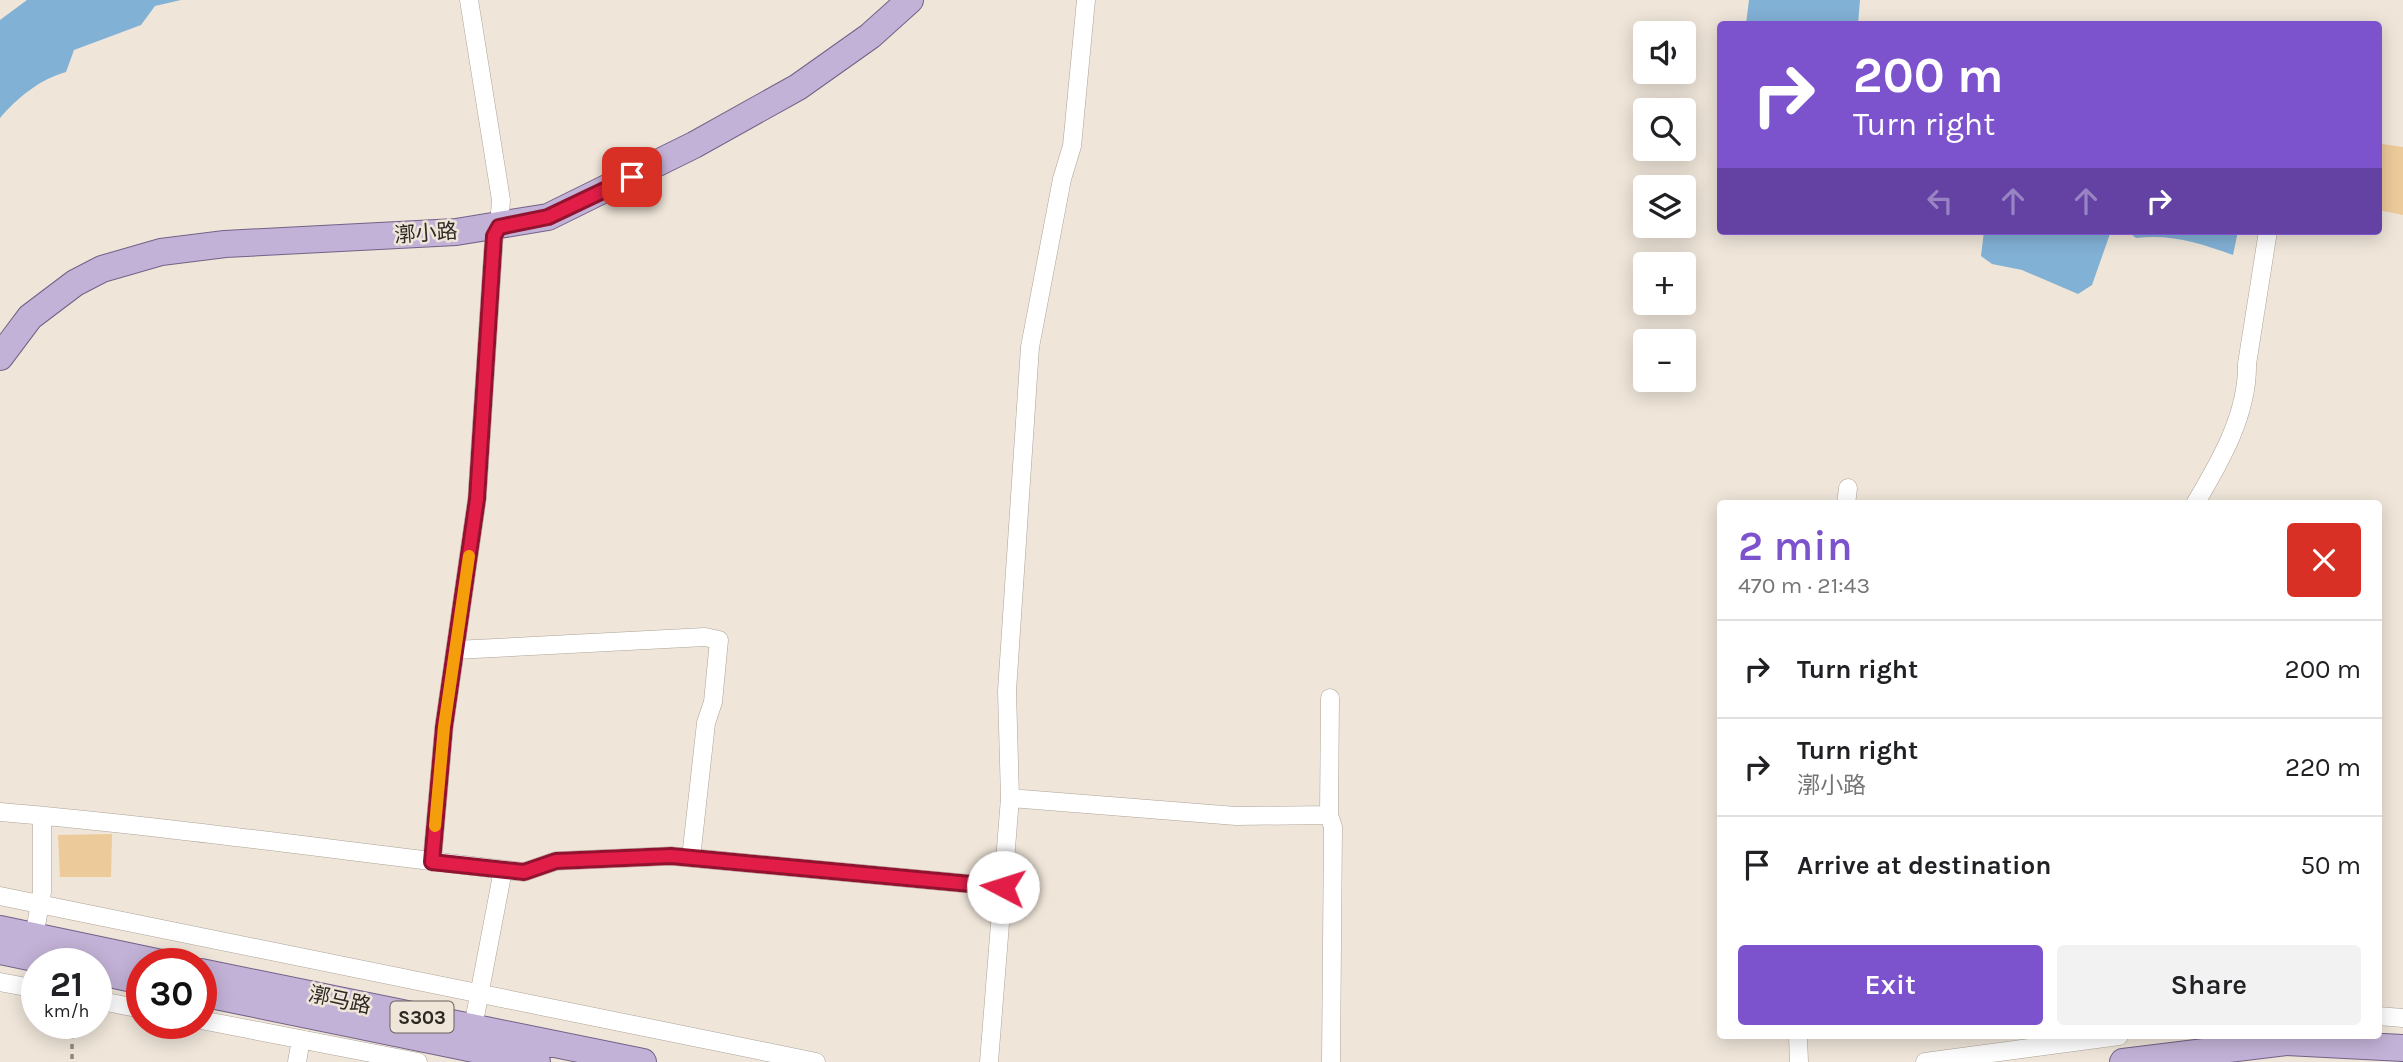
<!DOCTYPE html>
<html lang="en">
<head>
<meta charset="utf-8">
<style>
  :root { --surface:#fff; --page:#f2f2f2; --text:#202124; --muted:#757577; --line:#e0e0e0; --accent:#7c53cd }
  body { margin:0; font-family:Karla,"Noto Sans SC",sans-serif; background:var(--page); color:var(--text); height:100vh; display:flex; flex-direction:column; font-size:26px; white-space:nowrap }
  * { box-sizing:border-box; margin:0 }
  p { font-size:23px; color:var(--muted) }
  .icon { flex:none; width:38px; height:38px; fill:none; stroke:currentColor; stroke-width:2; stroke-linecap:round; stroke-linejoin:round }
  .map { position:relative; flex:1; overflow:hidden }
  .drawer { position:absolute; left:1717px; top:500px; width:665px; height:539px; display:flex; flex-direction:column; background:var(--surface); border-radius:7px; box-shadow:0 4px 18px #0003 }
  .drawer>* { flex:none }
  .banner { position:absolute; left:1717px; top:21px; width:665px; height:214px; border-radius:7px; box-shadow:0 4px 18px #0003; background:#7c53cd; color:#fff; overflow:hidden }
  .buttons { position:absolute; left:1633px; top:21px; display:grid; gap:14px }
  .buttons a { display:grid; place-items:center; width:63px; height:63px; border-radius:7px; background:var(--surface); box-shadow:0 4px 18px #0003; font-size:35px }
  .speed { position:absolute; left:21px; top:948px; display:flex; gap:14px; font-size:35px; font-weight:700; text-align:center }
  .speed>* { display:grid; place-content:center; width:91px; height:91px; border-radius:50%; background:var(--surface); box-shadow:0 4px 18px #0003; line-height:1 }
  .speed small { font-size:18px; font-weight:400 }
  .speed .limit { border:10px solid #d22; background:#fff; color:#111 }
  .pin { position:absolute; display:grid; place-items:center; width:60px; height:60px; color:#fff; margin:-30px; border-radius:14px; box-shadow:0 4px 10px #0006 }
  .me { position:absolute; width:77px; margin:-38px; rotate:275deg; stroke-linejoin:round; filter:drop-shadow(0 0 5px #0008) }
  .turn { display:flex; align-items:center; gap:24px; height:147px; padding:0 21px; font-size:32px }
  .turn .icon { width:91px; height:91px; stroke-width:2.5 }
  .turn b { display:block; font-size:49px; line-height:60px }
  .lanes { display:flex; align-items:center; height:66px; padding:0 21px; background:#0003; justify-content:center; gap:35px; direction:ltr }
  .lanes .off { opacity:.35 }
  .round { display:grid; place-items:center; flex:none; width:74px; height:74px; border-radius:7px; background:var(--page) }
  .headline { display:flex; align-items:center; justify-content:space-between; height:119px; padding:0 21px }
  h1 { font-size:42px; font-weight:600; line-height:52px; color:var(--accent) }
  .action { display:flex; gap:14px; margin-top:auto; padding:14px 21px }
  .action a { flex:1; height:80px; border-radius:7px; background:var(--accent); color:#fff; font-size:28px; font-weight:600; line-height:80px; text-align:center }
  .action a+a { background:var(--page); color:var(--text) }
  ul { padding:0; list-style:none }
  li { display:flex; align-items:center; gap:21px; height:98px; padding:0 21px; border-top:2px solid var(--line) }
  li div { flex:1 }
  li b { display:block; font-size:26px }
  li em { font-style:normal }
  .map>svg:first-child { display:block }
  .water { fill:#82b1d6 }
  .building { fill:#edca9a }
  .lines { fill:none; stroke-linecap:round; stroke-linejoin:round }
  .minor-casing { stroke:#ada397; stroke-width:19 }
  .primary-casing { stroke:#746187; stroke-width:28 }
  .path { stroke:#908981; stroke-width:3.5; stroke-dasharray:5 5; stroke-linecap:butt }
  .minor { stroke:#fff; stroke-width:18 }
  .primary { stroke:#c3b2d7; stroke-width:26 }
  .route-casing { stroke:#92132f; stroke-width:18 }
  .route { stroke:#e11d48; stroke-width:12 }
  .slow { stroke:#f59e0b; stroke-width:12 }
  .labels { text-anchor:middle; stroke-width:5; stroke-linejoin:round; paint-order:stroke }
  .shield { fill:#efe5d9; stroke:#66615a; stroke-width:2 }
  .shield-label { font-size:19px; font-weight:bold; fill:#2c2924 }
  .street-label { font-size:21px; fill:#2c2924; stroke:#efe5d9 }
</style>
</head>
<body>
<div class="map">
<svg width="2403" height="1062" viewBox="0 0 2403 1062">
  <rect width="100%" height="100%" fill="#efe5d9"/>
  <path class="water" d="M 27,0 L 181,0 L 155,6 L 141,25 L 74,50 L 66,72 C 40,79 17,98 0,118 L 0,20 Z
    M 1749,0 L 1860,0 L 1858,24 L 1746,24 Z
    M 1984,231 L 2111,231 L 2092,285 L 2078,294 L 2022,270 L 1992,264 L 1981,256 Z
    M 2127,231 L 2238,231 L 2233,255 C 2199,243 2172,234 2136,238 Z"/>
  <path class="building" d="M 2382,144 L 2403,147 L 2403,215 L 2378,210 L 2378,165 Z
    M 112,834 L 111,877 L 60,877 L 58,835 Z"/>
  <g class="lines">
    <defs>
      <path id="minor" d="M 1846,504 L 1848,488
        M 2195,504 C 2220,462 2248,414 2247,364 L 2268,231
        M 455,650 L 705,637 L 719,640 L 713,702 L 706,723 L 691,858
        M 1330,698 L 1329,815 L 1333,827 L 1331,1062
        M 1010,798 L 1236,816 L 1329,815
        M 0,812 C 175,827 349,852 524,872 L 556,861 L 671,856 L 1003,887
        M 432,862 L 444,727 L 477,499 L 494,236 L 499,227 L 501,200 L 469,0
        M 0,896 L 816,1062
        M 34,937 L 42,892 L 42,816
        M 0,982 L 37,989
        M 96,1000 L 142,1009
        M 2378,1016 L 2403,1018
        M 201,1020 L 418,1062
        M 473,1027 L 503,870
        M 1798,1036 L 1799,1062
        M 297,1062 L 301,1039
        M 989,1062 L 1010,798 L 1007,691 L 1030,347 L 1062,179 L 1072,146 L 1086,0
        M 1925,1062 L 2119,1036"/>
      <path id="primary" d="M 0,357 L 30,317 L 75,283 L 102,269 L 161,252 L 225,244 L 456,232 L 548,217 L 694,145 L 798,87 L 870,36 L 910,0
        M 0,929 L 166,964
        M 0,951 L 63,964
        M 96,971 L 142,981
        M 201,972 L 643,1062
        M 201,993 L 537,1062
        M 2123,1062 L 2286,1042 L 2403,1048"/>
    </defs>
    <use href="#minor" class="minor-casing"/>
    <use href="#primary" class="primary-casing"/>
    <path class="path" d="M 72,1024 L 72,1062"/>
    <use href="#minor" class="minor"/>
    <use href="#primary" class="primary"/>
  </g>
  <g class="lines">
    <defs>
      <path id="route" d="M 632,177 L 548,217 L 499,227 L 494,236 L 477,499 L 444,727 L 432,862 L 524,872 L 556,861 L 671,856 L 1003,887"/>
    </defs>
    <use href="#route" class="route-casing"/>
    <use href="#route" class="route"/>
    <path class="slow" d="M 435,826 L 444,727 L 469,556"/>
  </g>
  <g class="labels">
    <rect class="shield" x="390.5" y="1001.5" width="63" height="31" rx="5"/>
    <g class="shield-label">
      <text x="422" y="1024">S303</text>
    </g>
    <g class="street-label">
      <text transform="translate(426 233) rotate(-4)" y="7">漷小路</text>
      <text transform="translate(340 1000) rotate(12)" y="7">漷马路</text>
    </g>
  </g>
</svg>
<div class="buttons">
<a><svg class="icon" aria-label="sound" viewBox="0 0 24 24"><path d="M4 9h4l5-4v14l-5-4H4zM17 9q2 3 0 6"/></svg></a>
<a><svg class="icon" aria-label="search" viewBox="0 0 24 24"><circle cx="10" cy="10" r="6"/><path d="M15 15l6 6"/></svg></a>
<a><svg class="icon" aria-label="layers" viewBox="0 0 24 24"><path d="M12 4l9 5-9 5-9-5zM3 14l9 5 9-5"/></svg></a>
<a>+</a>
<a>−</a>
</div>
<div class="speed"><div>21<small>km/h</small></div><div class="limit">30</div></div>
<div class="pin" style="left:632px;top:177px;background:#d93025"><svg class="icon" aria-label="arrive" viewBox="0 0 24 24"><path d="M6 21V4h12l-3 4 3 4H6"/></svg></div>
<svg class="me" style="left:1003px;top:887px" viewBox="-20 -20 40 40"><circle r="19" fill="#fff"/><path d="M0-13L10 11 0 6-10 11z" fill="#e11d48"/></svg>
<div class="banner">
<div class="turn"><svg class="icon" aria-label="right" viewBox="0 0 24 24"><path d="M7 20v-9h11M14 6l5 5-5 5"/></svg><div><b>200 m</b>Turn right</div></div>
<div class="lanes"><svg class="icon off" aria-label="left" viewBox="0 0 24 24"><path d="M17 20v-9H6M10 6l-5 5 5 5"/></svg><svg class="icon off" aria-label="ahead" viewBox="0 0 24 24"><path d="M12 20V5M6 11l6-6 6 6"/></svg><svg class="icon off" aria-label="ahead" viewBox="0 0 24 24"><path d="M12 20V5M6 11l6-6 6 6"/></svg><svg class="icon" aria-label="right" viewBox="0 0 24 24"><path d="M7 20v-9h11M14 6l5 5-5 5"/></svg></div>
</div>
<section class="drawer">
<div class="headline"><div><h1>2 min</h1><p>470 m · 21:43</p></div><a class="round" style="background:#d93025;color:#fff"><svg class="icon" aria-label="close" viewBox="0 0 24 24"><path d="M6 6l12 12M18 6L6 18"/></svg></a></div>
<ul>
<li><svg class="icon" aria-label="right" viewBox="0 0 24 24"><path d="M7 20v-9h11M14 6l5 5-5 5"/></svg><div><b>Turn right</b></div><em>200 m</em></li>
<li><svg class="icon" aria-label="right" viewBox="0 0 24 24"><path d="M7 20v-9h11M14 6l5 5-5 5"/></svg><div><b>Turn right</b><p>漷小路</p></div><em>220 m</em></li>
<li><svg class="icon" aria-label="arrive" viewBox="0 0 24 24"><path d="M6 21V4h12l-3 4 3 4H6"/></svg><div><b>Arrive at destination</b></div><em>50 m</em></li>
</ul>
<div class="action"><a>Exit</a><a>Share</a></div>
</section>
</div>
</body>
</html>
